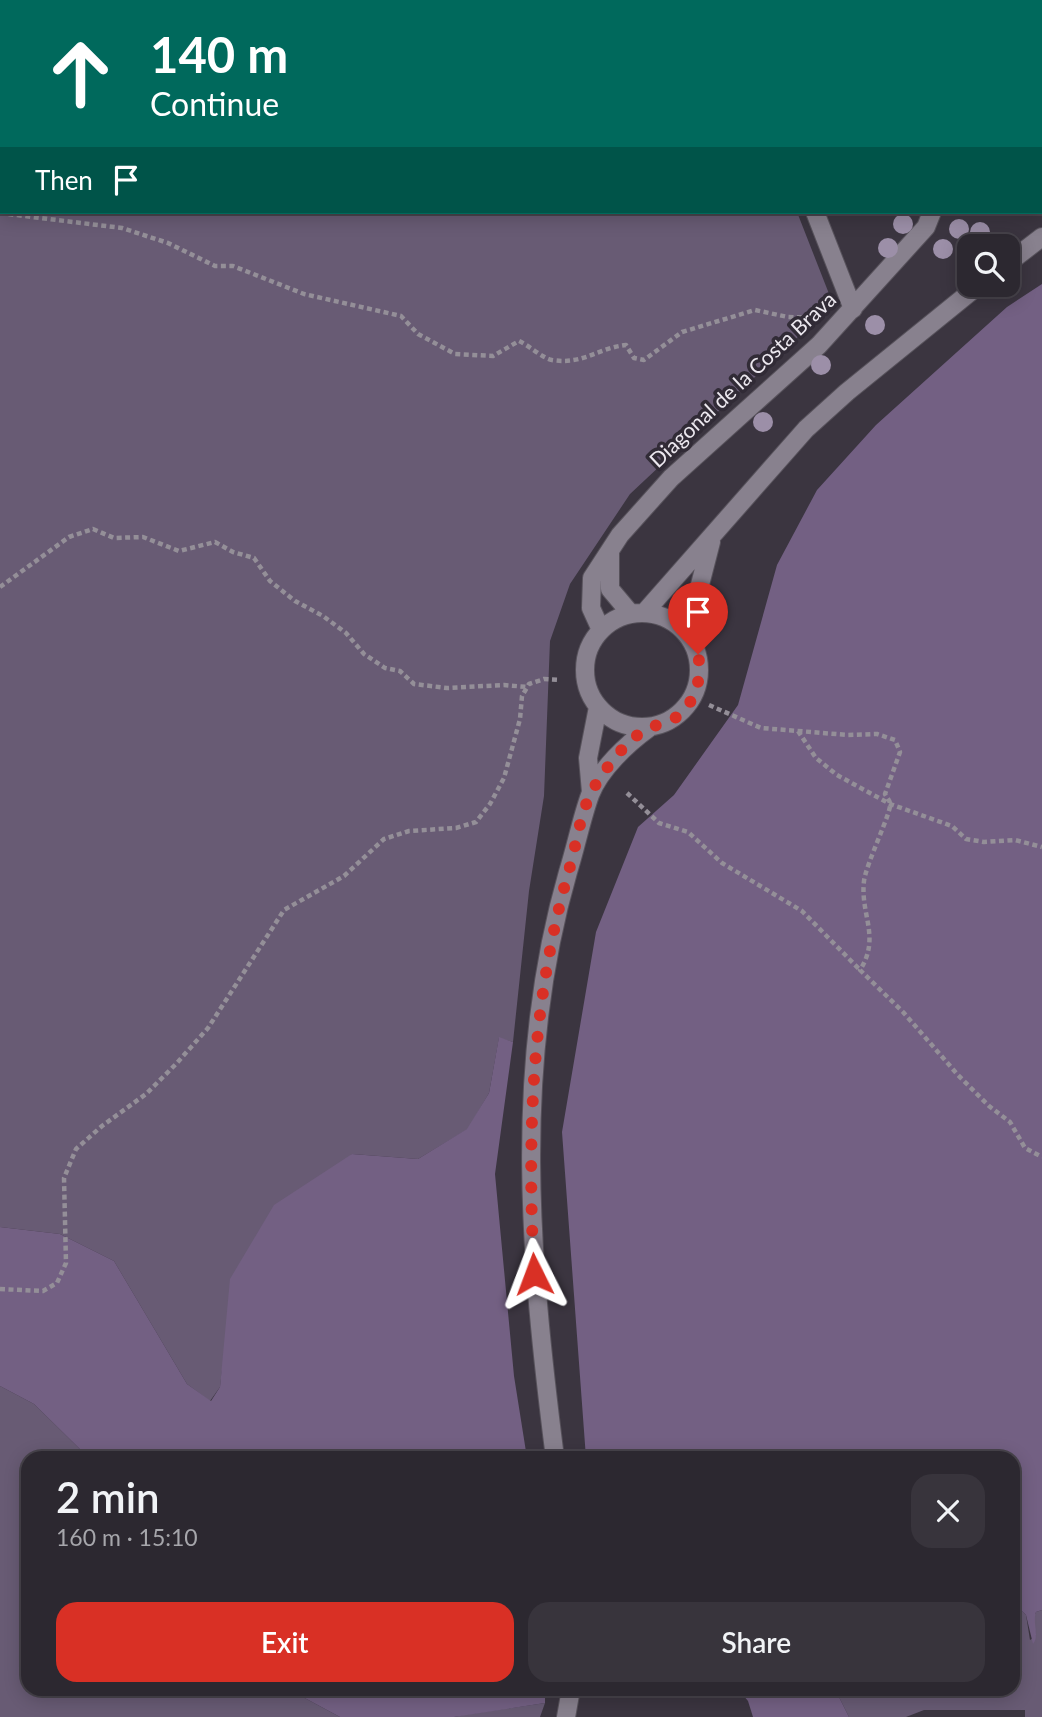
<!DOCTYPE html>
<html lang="en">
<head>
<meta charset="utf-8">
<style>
  :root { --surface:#2c2830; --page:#38343c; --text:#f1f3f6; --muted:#a6a6ab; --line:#48444c; --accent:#d93025 }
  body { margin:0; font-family:Lato,sans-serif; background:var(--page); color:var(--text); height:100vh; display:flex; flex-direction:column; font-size:26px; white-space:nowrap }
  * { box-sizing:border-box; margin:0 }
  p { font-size:23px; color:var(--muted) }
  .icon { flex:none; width:38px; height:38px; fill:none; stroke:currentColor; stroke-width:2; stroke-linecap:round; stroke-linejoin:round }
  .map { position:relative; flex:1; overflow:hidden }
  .side { position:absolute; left:21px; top:1451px; width:999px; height:245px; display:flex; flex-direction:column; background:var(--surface); border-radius:21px; box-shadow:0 4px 18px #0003,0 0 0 2px var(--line) }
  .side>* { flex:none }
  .guide { position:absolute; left:0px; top:0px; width:1043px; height:214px; box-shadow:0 4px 18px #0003,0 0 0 2px var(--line); background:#00695c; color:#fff; overflow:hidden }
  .fabs { position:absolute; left:957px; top:234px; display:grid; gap:14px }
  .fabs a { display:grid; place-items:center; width:63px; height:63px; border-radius:14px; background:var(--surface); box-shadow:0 4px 18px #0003,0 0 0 2px var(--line); font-size:35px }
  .pin { position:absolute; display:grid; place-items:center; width:60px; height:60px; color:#fff; margin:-72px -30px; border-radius:50% 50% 50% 0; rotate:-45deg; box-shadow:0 0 7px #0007 }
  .pin .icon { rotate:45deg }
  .me { position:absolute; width:77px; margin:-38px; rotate:357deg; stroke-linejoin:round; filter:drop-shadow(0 0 5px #0008) }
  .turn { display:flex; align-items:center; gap:24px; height:147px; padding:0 35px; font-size:32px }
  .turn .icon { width:91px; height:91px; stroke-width:2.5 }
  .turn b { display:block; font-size:49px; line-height:60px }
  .then { display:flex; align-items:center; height:66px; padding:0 35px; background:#0003; gap:14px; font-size:26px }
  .round { display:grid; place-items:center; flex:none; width:74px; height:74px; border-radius:21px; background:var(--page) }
  .headline { display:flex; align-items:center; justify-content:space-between; height:119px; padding:0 35px }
  h1 { font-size:42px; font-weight:600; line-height:52px }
  .button { display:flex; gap:14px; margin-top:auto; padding:14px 35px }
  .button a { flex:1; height:80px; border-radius:21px; background:var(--accent); color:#fff; font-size:28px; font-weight:600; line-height:80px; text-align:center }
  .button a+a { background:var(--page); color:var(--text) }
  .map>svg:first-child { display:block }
  .green { fill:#685b74 }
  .forest { fill:#736083 }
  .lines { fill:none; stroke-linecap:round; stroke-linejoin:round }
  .street-casing { stroke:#57525b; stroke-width:20 }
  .path { stroke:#948f98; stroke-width:4.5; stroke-dasharray:5 3.5; stroke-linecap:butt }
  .street { stroke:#88818e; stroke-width:18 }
  .tree { fill:#9c8fa8 }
  .route { stroke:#d93025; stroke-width:12; stroke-dasharray:0 21.6 }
  .labels { text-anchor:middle; stroke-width:7; stroke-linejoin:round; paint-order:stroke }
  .street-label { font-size:21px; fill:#ece8ef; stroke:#312b36 }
</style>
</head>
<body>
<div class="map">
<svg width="1042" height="1717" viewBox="0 0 1042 1717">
  <rect width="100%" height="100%" fill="#3b3540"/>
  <path class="green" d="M 0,0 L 164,2 L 2,2 L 2,212 L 797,212 L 833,304 L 630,494 L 570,584 L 550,641 L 544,796 L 529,891 L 513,1042 L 499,1038 L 489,1093 L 468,1129 L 418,1159 L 352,1154 L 222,1370 L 220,1387 L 210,1401 L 187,1384 L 114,1261 L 60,1234 L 0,1227 Z
    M 0,1386 L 34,1404 L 89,1458 L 28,1458 L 28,1689 L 288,1689 L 340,1717 L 0,1717 Z
    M 1013,1602 L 1026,1615 L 1030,1640 L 1036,1636 L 1033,1619 L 1036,1612 L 1042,1610 L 1042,1717 L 1025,1717 L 1025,1710 L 924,1710 L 906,1717 L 849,1717 L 835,1689 L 1013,1689 Z
    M 545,1703 L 540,1717 L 454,1717 L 463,1715 Z"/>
  <path class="forest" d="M 1042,284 L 1042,1610 L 1036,1612 C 1032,1623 1040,1636 1033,1644 L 1026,1615 L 1013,1602 L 1013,1458 L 586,1458 L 562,1132 L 596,932 L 638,827 L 674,795 L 738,705 L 777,565 L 817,490 L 876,425 L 1007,307 Z
    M 499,1037 L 513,1042 L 495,1174 L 514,1376 L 527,1458 L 89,1458 L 34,1404 L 0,1386 L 0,1227 L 60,1234 L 114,1261 L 187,1384 L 211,1401 L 220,1387 L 230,1279 L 274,1205 L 352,1154 L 418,1159 L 467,1129 L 489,1093 Z
    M 288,1689 L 545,1689 L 545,1703 L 454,1717 L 340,1717 Z
    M 738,1689 L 835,1689 L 849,1717 L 753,1717 L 748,1701 Z"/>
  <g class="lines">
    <defs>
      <path id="street" d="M 733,0 L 734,2
        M 1021,2 L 1021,0
        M 1041,158 L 1042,158
        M 815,212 L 853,309
        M 1008,263 L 1042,237
        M 610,552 L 610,589 L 631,614
        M585 670a57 57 0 1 1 114 0a57 57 0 1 1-114 0Z
        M 644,613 L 806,429 L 847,392 L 979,285
        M 601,630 L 591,608 L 592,578 L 620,535 L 671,478 L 819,345 L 926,227 L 932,212
        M 687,635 L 711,542
        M 591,792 L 588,758 L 598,707
        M 555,1458 C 530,1261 512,1066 568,872 C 576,847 581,820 590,795 C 600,769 627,744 649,728
        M 566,1717 L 571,1689"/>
    </defs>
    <use href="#street" class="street-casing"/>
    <path class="path" d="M 0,213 L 122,228 L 168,243 L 215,266 L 233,266 L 304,294 L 401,316 L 418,334 L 455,354 L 493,356 L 519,341 C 530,346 542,358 552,360 C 583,365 598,348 626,345 L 634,358 L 644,360 L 682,332 L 755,310 L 788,317 L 815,318
      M 0,587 L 69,537 L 93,529 L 114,538 L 143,537 L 179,551 L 215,542 L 233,552 L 254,558 L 270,581 L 295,601 L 323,616 L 346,633 L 364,654 L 385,668 L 400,671 L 414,684 L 447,688 L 504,685 L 527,687
      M 709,705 L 761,728 L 848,735 L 877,734 L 895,740 L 900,752 L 885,794 C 887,798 890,800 890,804 C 892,811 866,864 864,881 C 860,915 881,937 860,970 L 903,1012 L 958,1075 L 989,1106 L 1010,1122 L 1025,1148 L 1042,1157
      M 798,731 L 816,758 L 837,775 L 890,804 L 952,826 L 966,839 L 984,842 L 1015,840 L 1042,847
      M 627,793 L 659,823 L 688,832 L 722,863 L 802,911 L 860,970
      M 0,1289 L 43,1291 L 57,1283 L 66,1263 L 64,1178 L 76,1149 L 102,1126 L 146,1094 L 176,1064 L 208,1028 L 284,910 L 344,876 L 384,839 L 409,831 L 456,828 L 476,822 L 490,804 L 504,778 L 520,719 L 522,696 L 529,684 L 544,679 L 560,680"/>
    <use href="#street" class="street"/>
  </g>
  <g class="tree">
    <circle cx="903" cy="224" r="10"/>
    <circle cx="959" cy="229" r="10"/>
    <circle cx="980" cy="232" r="10"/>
    <circle cx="888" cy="248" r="10"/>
    <circle cx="943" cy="249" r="10"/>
    <circle cx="875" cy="325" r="10"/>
    <circle cx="821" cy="365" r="10"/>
    <circle cx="763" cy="422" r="10"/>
  </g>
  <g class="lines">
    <path class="route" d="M 534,1274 C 527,1132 531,1000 571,863 C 577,840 581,812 592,791 C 604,770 626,740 648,728 C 654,725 662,725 668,722 C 694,709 703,681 698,654"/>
  </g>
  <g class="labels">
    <g class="street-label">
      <text transform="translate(743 380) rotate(-43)" y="7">Diagonal de la Costa Brava</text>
    </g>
  </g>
</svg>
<div class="fabs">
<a><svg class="icon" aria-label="search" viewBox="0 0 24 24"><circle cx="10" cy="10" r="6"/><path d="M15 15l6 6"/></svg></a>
</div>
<div class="pin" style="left:698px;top:654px;background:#d93025"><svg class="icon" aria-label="arrive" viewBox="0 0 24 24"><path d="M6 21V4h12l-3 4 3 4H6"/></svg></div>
<svg class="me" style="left:534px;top:1274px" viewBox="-20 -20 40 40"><path d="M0-17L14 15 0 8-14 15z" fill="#d93025" stroke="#fff" stroke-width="4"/></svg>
<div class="guide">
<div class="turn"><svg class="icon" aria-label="ahead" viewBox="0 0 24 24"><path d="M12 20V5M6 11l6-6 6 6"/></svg><div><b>140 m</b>Continue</div></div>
<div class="then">Then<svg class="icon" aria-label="arrive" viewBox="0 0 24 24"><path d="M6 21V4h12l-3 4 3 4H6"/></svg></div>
</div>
<section class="side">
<div class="headline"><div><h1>2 min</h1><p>160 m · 15:10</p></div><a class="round"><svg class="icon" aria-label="close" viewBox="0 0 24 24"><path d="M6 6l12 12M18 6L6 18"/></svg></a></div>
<div class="button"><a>Exit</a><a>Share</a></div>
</section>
</div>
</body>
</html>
